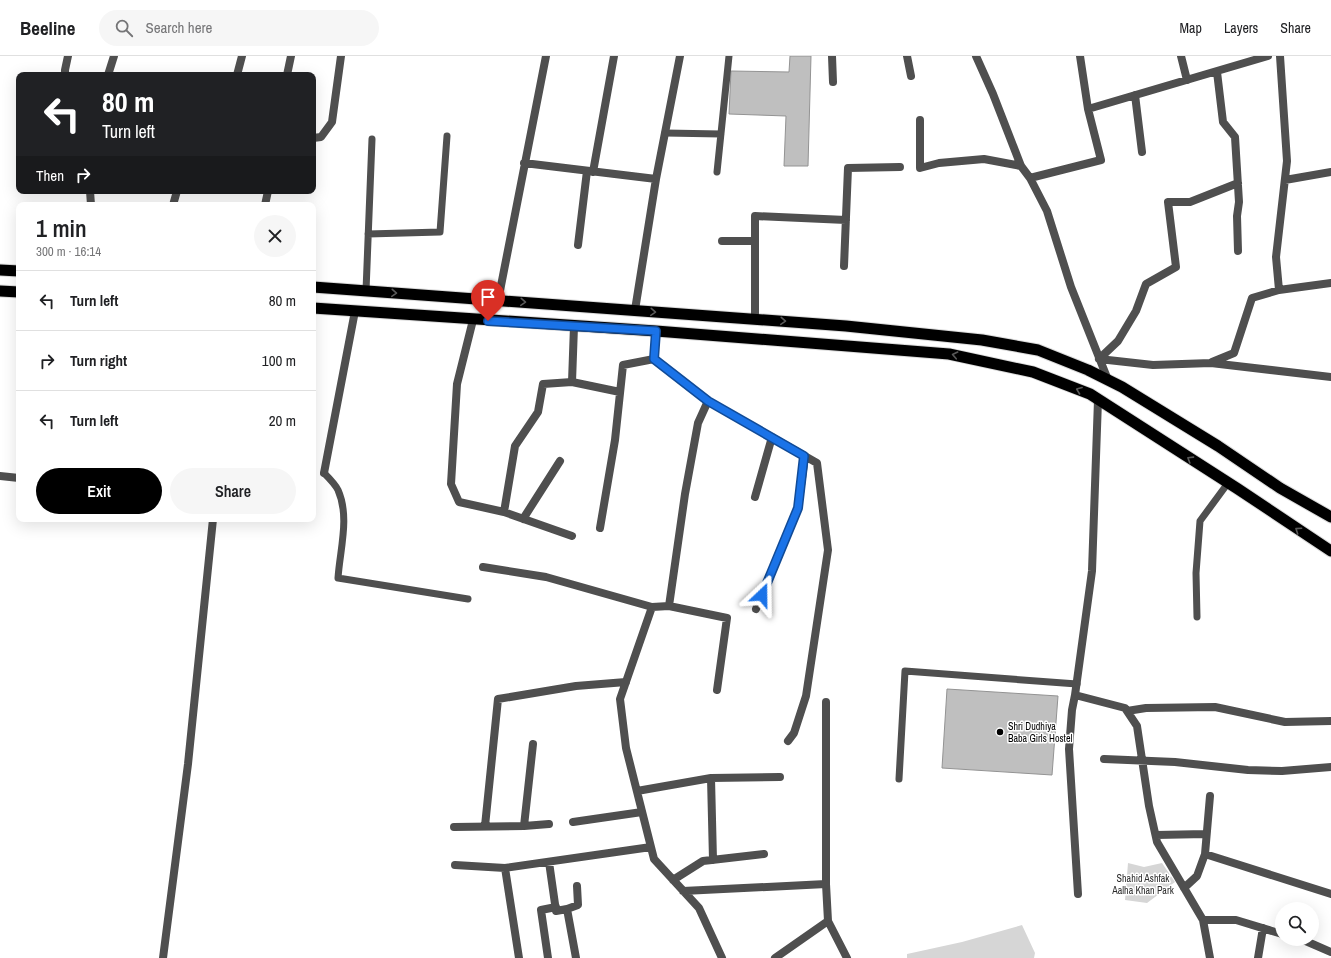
<!DOCTYPE html>
<html lang="en">
<head>
<meta charset="utf-8">
<style>
  :root { --surface:#fff; --page:#f6f6f6; --text:#202124; --muted:#757577; --line:#e0e0e0; --accent:#000 }
  body { margin:0; font-family:"Archivo Narrow",sans-serif; background:var(--page); color:var(--text); height:100vh; display:flex; flex-direction:column; font-size:15px; white-space:nowrap }
  * { box-sizing:border-box; margin:0 }
  p { font-size:13px; color:var(--muted) }
  .icon { flex:none; width:22px; height:22px; fill:none; stroke:currentColor; stroke-width:2; stroke-linecap:round; stroke-linejoin:round }
  .map { position:relative; flex:1; overflow:hidden }
  .drawer { position:absolute; left:16px; top:146px; width:300px; height:320px; display:flex; flex-direction:column; background:var(--surface); border-radius:8px; box-shadow:0 4px 16px #0002 }
  .drawer>* { flex:none }
  .guide { position:absolute; left:16px; top:16px; width:300px; height:122px; border-radius:8px; box-shadow:0 4px 16px #0002; background:#202124; color:#fff; overflow:hidden }
  .controls { position:absolute; left:1275px; top:846px; display:grid; gap:8px }
  .controls a { display:grid; place-items:center; width:44px; height:44px; border-radius:50%; background:var(--surface); box-shadow:0 4px 16px #0002; font-size:20px }
  .pin { position:absolute; display:grid; place-items:center; width:34px; height:34px; color:#fff; margin:-41px -17px; border-radius:50% 50% 50% 0; rotate:-45deg; box-shadow:0 0 4px #0007 }
  .pin .icon { rotate:45deg }
  .me { position:absolute; width:44px; margin:-22px; rotate:23deg; stroke-linejoin:round; filter:drop-shadow(0 0 3px #0008) }
  .turn { display:flex; align-items:center; gap:14px; height:84px; padding:0 20px; font-size:18px }
  .turn .icon { width:52px; height:52px; stroke-width:2.5 }
  .turn b { display:block; font-size:28px; line-height:34px }
  .then { display:flex; align-items:center; height:38px; padding:0 20px; background:#0003; gap:8px; font-size:15px }
  .round { display:grid; place-items:center; flex:none; width:42px; height:42px; border-radius:21px; background:var(--page) }
  .summary { display:flex; align-items:center; justify-content:space-between; height:68px; padding:0 20px }
  h1 { font-size:24px; font-weight:600; line-height:30px }
  .cta { display:flex; gap:8px; margin-top:auto; padding:8px 20px }
  .cta a { flex:1; height:46px; border-radius:24px; background:var(--accent); color:#fff; font-size:16px; font-weight:600; line-height:46px; text-align:center }
  .cta a+a { background:var(--page); color:var(--text) }
  ul { padding:0; list-style:none }
  li { display:flex; align-items:center; gap:12px; height:60px; padding:0 20px; border-top:1px solid var(--line) }
  li div { flex:1 }
  li b { display:block; font-size:15px }
  li em { font-style:normal }
  header { display:flex; align-items:center; gap:24px; box-sizing:border-box; height:56px; padding:0 20px; background:var(--surface); border-bottom:1px solid var(--line) }
  header strong { font-size:19px }
  nav { display:flex; gap:22px; margin-inline-start:auto; font-size:14px }
  .search { width:280px; height:36px; background:var(--page); display:flex; align-items:center; gap:10px; box-sizing:border-box; padding:0 14px; border-radius:22px; color:var(--muted); font-size:15px }
  .map>svg:first-child { display:block }
  .green { fill:#d6d6d6 }
  .building { fill:#bfbfbf; stroke:#939393 }
  .lines { fill:none; stroke-linecap:round; stroke-linejoin:round }
  .trunk-casing { stroke:#dbdbdb; stroke-width:13 }
  .service { stroke:#4f4f4f; stroke-width:7 }
  .minor { stroke:#4f4f4f; stroke-width:8 }
  .trunk { stroke:#000; stroke-width:11 }
  .oneway { stroke:#595959 }
  .route-casing { stroke:#114b97; stroke-width:10 }
  .route { stroke:#1a73e8; stroke-width:7 }
  .poi-dot { fill:#000; stroke:#fff; stroke-width:1.5 }
  .labels { text-anchor:middle; stroke-width:3; stroke-linejoin:round; paint-order:stroke }
  .poi-label { font-size:10px; fill:#000; stroke:#fff; text-anchor:start }
  .park-label { font-size:10px; fill:#2d2d2d; stroke:#fff }
</style>
</head>
<body>
<header>
<strong>Beeline</strong>
<div class="search"><svg class="icon" aria-label="search" viewBox="0 0 24 24"><circle cx="10" cy="10" r="6"/><path d="M15 15l6 6"/></svg>Search here</div>
<nav><a>Map</a><a>Layers</a><a>Share</a></nav>
</header>
<div class="map">
<svg width="1331" height="902" viewBox="0 0 1331 902">
  <rect width="100%" height="100%" fill="#fff"/>
  <path class="green" d="M 1128,807 L 1144,811 L 1162,807 L 1175,826 L 1147,847 L 1125,844 Z
    M 1022,869 L 1035,897 L 1034,902 L 907,902 L 907,898 L 962,886 Z"/>
  <path class="building" d="M 790,0 L 811,0 L 808,110 L 784,110 L 786,60 L 729,58 L 731,15 L 789,16 Z
    M 947,633 L 1058,640 L 1052,719 L 942,712 Z"/>
  <g class="lines">
    <defs>
      <path id="trunk" d="M 0,214 L 19,215
        M 313,231 L 846,270 L 982,284 L 1038,294 L 1088,314 L 1122,331 L 1218,390 L 1280,432 L 1331,461
        M 0,235 L 19,236
        M 313,252 L 656,275 L 949,298 L 1033,316 L 1090,338 L 1238,433 L 1331,495"/>
    </defs>
    <use href="#trunk" class="trunk-casing"/>
    <path class="service" d="M 665,77 L 721,78
      M 717,116 L 729,0
      M 368,178 L 440,176 L 447,80
      M 366,235 L 372,83
      M 324,417 C 329,422 335,428 338,434 C 350,461 340,493 338,522 L 468,543
      M 1197,561 L 1196,517 L 1200,465 L 1228,427
      M 899,723 L 905,615 L 1077,628"/>
    <path class="minor" d="M 832,0 L 833,26
      M 907,0 L 911,20
      M 976,0 L 993,38 L 1021,110 L 1030,122 L 1047,155 L 1071,231 L 1108,324
      M 1181,0 L 1187,24
      M 1217,16 L 1223,66 L 1235,81 L 1239,146 L 1237,160 L 1238,195
      M 65,19 L 65,14 L 68,0
      M 108,19 L 114,0
      M 237,19 L 242,0
      M 287,19 L 291,0
      M 1135,39 L 1142,96
      M 1088,53 L 1268,0
      M 920,64 L 920,112 L 939,107 L 984,103 L 1021,110
      M 313,82 L 321,81 L 332,66 L 341,0
      M 524,107 L 656,123
      M 593,116 L 614,0
      M 1030,122 L 1101,104 L 1088,53 L 1080,0
      M 1285,124 L 1331,116
      M 90,135 L 91,149
      M 173,149 L 177,135
      M 265,149 L 268,135
      M 722,185 L 755,185
      M 578,189 L 587,115
      M 844,210 L 848,112 L 900,111
      M 1279,234 L 1276,201 L 1287,105 L 1280,0
      M 498,245 L 546,0
      M 635,254 L 656,123 L 680,0
      M 755,263 L 755,160 L 846,164
      M 473,264 L 457,328 L 451,428 L 459,446 L 504,456 L 572,480
      M 656,275 L 654,303 L 708,345 L 698,367 L 685,438 L 669,550 L 652,551 L 620,643 L 626,692 L 654,803 L 699,852 L 722,902
      M 1099,303 L 1118,285 L 1136,255 L 1146,228 L 1176,211 L 1168,146 L 1190,146 L 1238,127
      M 1099,303 L 1153,309 L 1211,307 L 1331,321
      M 1212,306 L 1234,297 L 1252,242 L 1279,234 L 1331,227
      M 572,326 L 620,336
      M 1098,344 L 1092,515 L 1075,639 L 1125,652 L 1137,670 L 1149,750 L 1157,786 L 1203,864 L 1210,902
      M 708,345 L 817,407 L 828,494 L 806,640 L 794,677 L 788,685
      M 324,417 L 355,255
      M 0,420 L 19,422
      M 755,441 L 772,381
      M 504,456 L 515,390 L 538,356 L 543,328 L 572,326 L 574,270
      M 523,463 L 560,405
      M 600,472 L 615,384 L 623,309 L 654,303
      M 483,511 L 546,521 L 652,551
      M 669,550 L 727,562 L 717,634
      M 756,553 L 798,452 L 805,400
      M 1075,639 L 1072,654 L 1069,693 L 1078,838
      M 1127,655 L 1146,652 L 1215,651 L 1285,666 L 1331,665
      M 1104,703 L 1175,706 L 1248,714 L 1282,715 L 1331,711
      M 711,722 L 713,804
      M 637,735 L 711,722 L 780,721
      M 573,766 L 642,756
      M 485,770 L 498,643 L 576,630 L 626,626
      M 524,770 L 533,688
      M 454,771 L 524,770 L 549,768
      M 1156,779 L 1206,778
      M 1205,798 L 1331,838
      M 549,806 L 556,855 L 567,853 L 576,902
      M 455,809 L 505,812 L 651,791
      M 505,812 L 519,902
      M 673,824 L 703,805 L 764,798
      M 1184,832 L 1197,820 L 1205,798 L 1210,740
      M 683,835 L 826,828
      M 567,853 L 578,849 L 577,830
      M 1203,864 L 1236,864 L 1282,878
      M 828,865 L 847,902
      M 1301,883 L 1331,896
      M 163,902 L 188,708 L 213,463
      M 548,902 L 541,854 L 556,851
      M 775,902 L 828,865 L 826,828 L 826,646
      M 1258,902 L 1263,872"/>
    <use href="#trunk" class="trunk"/>
  </g>
  <defs><path id="oneway-chevron" d="M-2-3.5L2.5 0L-2 3.5" fill="none" stroke-width="1.6" stroke-linecap="round" stroke-linejoin="round"/></defs>
  <g class="oneway">
    <use href="#oneway-chevron" transform="translate(394 237) rotate(4)"/>
    <use href="#oneway-chevron" transform="translate(523 246) rotate(4)"/>
    <use href="#oneway-chevron" transform="translate(653 256) rotate(4)"/>
    <use href="#oneway-chevron" transform="translate(783 265) rotate(4)"/>
    <use href="#oneway-chevron" transform="translate(955 299) rotate(-168)"/>
    <use href="#oneway-chevron" transform="translate(1079 334) rotate(-159)"/>
    <use href="#oneway-chevron" transform="translate(1190 403) rotate(-148)"/>
    <use href="#oneway-chevron" transform="translate(1298 474) rotate(-146)"/>
  </g>
  <g class="lines">
    <defs>
      <path id="route" d="M 488,265 L 656,275 L 654,303 L 708,345 L 804,400 L 798,452 L 762,539"/>
    </defs>
    <use href="#route" class="route-casing"/>
    <use href="#route" class="route"/>
  </g>
  <circle class="poi-dot" cx="1000" cy="676" r="4"/>
  <g class="labels">
    <g class="poi-label">
      <text x="1008" y="674">Shri Dudhiya<tspan x="1008" dy="12">Baba Girls Hostel</tspan></text>
    </g>
    <g class="park-label">
      <text x="1143" y="826">Shahid Ashfak<tspan x="1143" dy="12">Aalha Khan Park</tspan></text>
    </g>
  </g>
</svg>
<div class="controls">
<a><svg class="icon" aria-label="search" viewBox="0 0 24 24"><circle cx="10" cy="10" r="6"/><path d="M15 15l6 6"/></svg></a>
</div>
<div class="pin" style="left:488px;top:265px;background:#d93025"><svg class="icon" aria-label="arrive" viewBox="0 0 24 24"><path d="M6 21V4h12l-3 4 3 4H6"/></svg></div>
<svg class="me" style="left:762px;top:539px" viewBox="-20 -20 40 40"><path d="M0-17L14 15 0 8-14 15z" fill="#1a73e8" stroke="#fff" stroke-width="4"/></svg>
<div class="guide">
<div class="turn"><svg class="icon" aria-label="left" viewBox="0 0 24 24"><path d="M17 20v-9H6M10 6l-5 5 5 5"/></svg><div><b>80 m</b>Turn left</div></div>
<div class="then">Then<svg class="icon" aria-label="right" viewBox="0 0 24 24"><path d="M7 20v-9h11M14 6l5 5-5 5"/></svg></div>
</div>
<section class="drawer">
<div class="summary"><div><h1>1 min</h1><p>300 m · 16:14</p></div><a class="round"><svg class="icon" aria-label="close" viewBox="0 0 24 24"><path d="M6 6l12 12M18 6L6 18"/></svg></a></div>
<ul>
<li><svg class="icon" aria-label="left" viewBox="0 0 24 24"><path d="M17 20v-9H6M10 6l-5 5 5 5"/></svg><div><b>Turn left</b></div><em>80 m</em></li>
<li><svg class="icon" aria-label="right" viewBox="0 0 24 24"><path d="M7 20v-9h11M14 6l5 5-5 5"/></svg><div><b>Turn right</b></div><em>100 m</em></li>
<li><svg class="icon" aria-label="left" viewBox="0 0 24 24"><path d="M17 20v-9H6M10 6l-5 5 5 5"/></svg><div><b>Turn left</b></div><em>20 m</em></li>
</ul>
<div class="cta"><a>Exit</a><a>Share</a></div>
</section>
</div>
</body>
</html>
